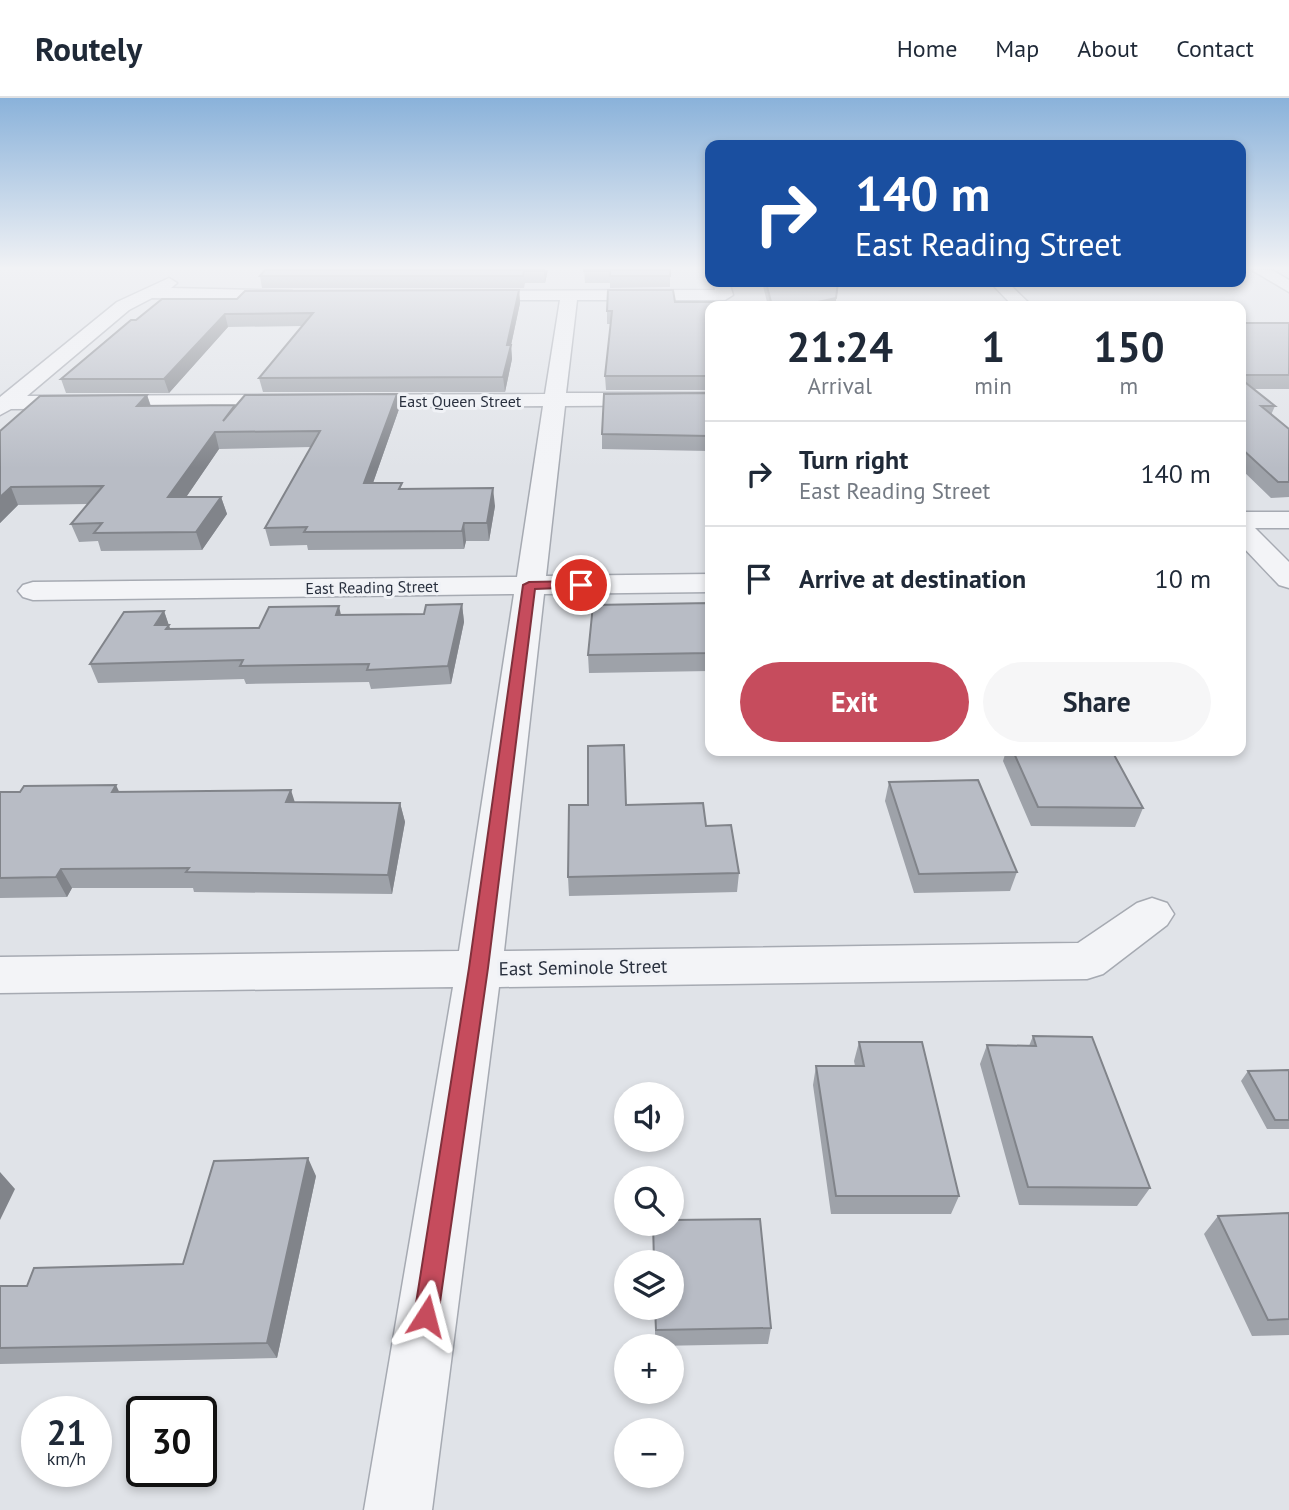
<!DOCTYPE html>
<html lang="en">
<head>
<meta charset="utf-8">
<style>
  :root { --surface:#fff; --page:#f6f6f7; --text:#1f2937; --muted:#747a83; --line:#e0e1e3; --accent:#c64c5d }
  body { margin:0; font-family:"PT Sans",sans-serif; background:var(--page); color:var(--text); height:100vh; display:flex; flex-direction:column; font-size:26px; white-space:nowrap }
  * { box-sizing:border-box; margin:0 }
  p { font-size:23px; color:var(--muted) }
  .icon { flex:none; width:38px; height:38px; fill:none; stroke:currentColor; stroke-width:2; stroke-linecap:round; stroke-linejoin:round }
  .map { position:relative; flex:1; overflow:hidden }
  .sheet { position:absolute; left:705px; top:203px; width:541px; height:455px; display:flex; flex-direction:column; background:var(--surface); border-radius:14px; box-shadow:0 4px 10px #0003 }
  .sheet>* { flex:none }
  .guide { position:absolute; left:705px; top:42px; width:541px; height:147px; border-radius:14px; box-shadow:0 4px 10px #0003; background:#1a4fa0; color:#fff; overflow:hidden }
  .tools { position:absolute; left:614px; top:984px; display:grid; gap:14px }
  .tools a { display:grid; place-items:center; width:70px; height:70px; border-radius:50%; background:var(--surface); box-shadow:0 4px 10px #0003; font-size:35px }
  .speed { position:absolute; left:21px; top:1298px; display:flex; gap:14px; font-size:35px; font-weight:700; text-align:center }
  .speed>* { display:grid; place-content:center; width:91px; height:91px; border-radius:50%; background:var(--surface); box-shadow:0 4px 10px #0003; line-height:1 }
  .speed small { font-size:18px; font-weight:400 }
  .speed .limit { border:4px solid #111; border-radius:10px; background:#fff; color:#111 }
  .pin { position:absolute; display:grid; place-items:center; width:60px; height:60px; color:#fff; margin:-30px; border:4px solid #fff; border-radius:50%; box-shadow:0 2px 7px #0007 }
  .me { position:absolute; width:77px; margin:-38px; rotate:9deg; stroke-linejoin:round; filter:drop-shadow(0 0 5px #0008) }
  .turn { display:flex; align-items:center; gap:24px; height:147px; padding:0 35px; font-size:32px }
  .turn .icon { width:91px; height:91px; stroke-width:2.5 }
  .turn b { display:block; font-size:49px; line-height:60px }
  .eta { display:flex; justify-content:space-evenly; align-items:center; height:119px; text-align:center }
  .eta b { font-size:42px; font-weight:600; line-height:49px }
  .cta { display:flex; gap:14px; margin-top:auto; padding:14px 35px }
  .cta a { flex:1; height:80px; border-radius:42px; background:var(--accent); color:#fff; font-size:28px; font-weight:600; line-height:80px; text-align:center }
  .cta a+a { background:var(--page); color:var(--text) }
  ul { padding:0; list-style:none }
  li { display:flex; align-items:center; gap:21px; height:105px; padding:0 35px; border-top:2px solid var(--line) }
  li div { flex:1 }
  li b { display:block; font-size:26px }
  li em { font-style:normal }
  header { display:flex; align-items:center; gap:42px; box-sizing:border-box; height:98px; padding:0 35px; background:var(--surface); border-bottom:2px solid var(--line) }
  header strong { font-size:33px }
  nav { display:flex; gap:38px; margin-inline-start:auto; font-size:24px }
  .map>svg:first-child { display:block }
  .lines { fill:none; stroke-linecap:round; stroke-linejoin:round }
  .minor-casing { stroke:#a6aab2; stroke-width:3 }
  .minor { fill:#f3f4f7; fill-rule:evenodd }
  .wall { fill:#9ea2a9 }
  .shaded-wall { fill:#81848a }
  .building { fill:#b8bcc5; stroke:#81848a; stroke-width:2 }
  .route { fill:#c64c5d; stroke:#81313c; stroke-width:2 }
  .labels { text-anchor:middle; stroke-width:6; stroke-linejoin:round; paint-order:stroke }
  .far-street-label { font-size:16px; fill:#2a313f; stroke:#f0f2f6 }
  .street-label { font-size:19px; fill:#2a313f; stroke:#f0f2f6 }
</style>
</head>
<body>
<header>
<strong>Routely</strong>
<nav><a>Home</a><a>Map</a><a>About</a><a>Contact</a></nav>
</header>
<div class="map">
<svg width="1289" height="1412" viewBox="0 0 1289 1412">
  <rect width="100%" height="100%" fill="#e0e3e8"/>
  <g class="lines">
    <defs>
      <path id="minor" d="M 1252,172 L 1272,172 L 1289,182 L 1289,194 Z
        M 169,180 L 177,185 L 171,190 L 292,193 L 300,198 L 292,203 L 152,200 L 129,212 L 27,298 L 545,296 L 560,202 L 468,202 L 462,201 L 460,197 L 462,193 L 715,192 L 713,184 L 729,184 L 733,197 L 725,202 L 577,202 L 566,295 L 710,295 L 710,307 L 565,308 L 546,478 L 710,476 L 710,494 L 544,496 L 504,853 L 1078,845 L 1137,805 L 1152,800 L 1167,805 L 1174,816 L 1167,827 L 1103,876 L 1087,881 L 499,889 L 432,1412 L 364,1412 L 453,889 L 0,895 L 0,859 L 459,853 L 514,496 L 33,502 L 23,499 L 18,493 L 23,487 L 33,484 L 517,479 L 543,308 L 11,311 L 0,317 L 0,299 L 117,204 Z
        M 990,184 L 1007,184 L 1032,208 L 1013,208 Z
        M 1241,414 L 1289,414 L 1289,430 L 1255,430 L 1289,464 L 1289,490 L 1279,487 L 1241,447 Z"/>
    </defs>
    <use href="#minor" class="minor-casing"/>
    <use href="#minor" class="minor"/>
  </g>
  <path class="wall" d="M 265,172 L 548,172 L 545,185 L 525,185 L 524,190 L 262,190 L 260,178 Z
    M 584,172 L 670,178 L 670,189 L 610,190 L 610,185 L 585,185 Z
    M 762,184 L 839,184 L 835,208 L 710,208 L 710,295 L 710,292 L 606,292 L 605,278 L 611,226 L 607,226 L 607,213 L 675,204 L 767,204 Z
    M 519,192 L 520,205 L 511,247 L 512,261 L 505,294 L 263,294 L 259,280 L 302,228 L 228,229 L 169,295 L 66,295 L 61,281 L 136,222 L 237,201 Z
    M 1241,225 L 1289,225 L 1289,291 L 1253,291 L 1275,308 L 1271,317 L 1289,331 L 1289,399 L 1271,400 L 1241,371 Z
    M 710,295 L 710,367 L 708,353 L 602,351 L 602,336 Z
    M 397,296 L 399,311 L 373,385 L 495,408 L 489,443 L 466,443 L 464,451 L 308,452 L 307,447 L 270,448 L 265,430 L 311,349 L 219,351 L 186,399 L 221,399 L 227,416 L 202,452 L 101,453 L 98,443 L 79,444 L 71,426 L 88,406 L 18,407 L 0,425 L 0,333 L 147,297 L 151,308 L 235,307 L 235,308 Z
    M 710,505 L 710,573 L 589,575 L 588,557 Z
    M 462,506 L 464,524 L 451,586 L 371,591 L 369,584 L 246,586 L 244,581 L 98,585 L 90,566 L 164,513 L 170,531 L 259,530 L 341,517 L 424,516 Z
    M 1006,653 L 1112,653 L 1143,710 L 1135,729 L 1031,728 L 1003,663 Z
    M 889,684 L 1017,774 L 1010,793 L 914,795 L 885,703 Z
    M 0,694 L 119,694 L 295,704 L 400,705 L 405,724 L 392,796 L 194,794 L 193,790 L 72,790 L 67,799 L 0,800 Z
    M 626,707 L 706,728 L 739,775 L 737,794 L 569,798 L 568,779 Z
    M 1033,938 L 1150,1090 L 1137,1108 L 1019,1107 L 980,966 L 987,947 L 1029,948 Z
    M 859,944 L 959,1098 L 951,1116 L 831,1116 L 813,987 L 816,968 L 855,968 L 854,963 Z
    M 1289,972 L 1289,1031 L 1267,1031 L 1241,983 L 1248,973 Z
    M 316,1078 L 277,1260 L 0,1266 L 0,1188 L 27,1188 L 183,1166 Z
    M 1289,1115 L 1289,1237 L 1252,1238 L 1204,1136 L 1218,1118 Z
    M 653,1125 L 771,1230 L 768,1246 L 655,1248 L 655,1209 L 672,1209 L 672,1164 L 653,1164 Z"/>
  <path class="shaded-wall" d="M 544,172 L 548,172 L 545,185 L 544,173 Z
    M 839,184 L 835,208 L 800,208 Z
    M 519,192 L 520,205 L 510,252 L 511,247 L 512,261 L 505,294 L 503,279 L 507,247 Z
    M 225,216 L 228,229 L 169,295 L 164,281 Z
    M 397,296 L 399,311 L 367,402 L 364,385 Z
    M 147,297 L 152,313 L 137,308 Z
    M 215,334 L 219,351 L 174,417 L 168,399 Z
    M 11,389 L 18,407 L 0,425 L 0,399 Z
    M 493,390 L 495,408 L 489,443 L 487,425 Z
    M 221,399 L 227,416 L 202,452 L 196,434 Z
    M 464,425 L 466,443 L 464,451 L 462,433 Z
    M 462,506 L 464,524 L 451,586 L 448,568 Z
    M 339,508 L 343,526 L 336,517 Z
    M 164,513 L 175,545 L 155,527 Z
    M 116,687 L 125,706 L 112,694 Z
    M 291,692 L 297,711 L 286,704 Z
    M 400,705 L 405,724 L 392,796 L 388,777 Z
    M 61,771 L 72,790 L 67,799 L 56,779 Z
    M 308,1060 L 316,1078 L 277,1260 L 267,1245 Z
    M 0,1074 L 15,1091 L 0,1122 Z"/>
  <path class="building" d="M 265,172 L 544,172 L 544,173 L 524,173 L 523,178 L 260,178 Z
    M 584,172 L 670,172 L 670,178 L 610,178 L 610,173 L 584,173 Z
    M 766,184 L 838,184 L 836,200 L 800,208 L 710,208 L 710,278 L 605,278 L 612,213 L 607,213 L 608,192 L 673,192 L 675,204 L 771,204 Z
    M 519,192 L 507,247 L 511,247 L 503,279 L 259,280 L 313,215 L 225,216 L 164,281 L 61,281 L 131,222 L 136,222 L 162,201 L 237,201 L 245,193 Z
    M 1241,225 L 1289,225 L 1289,277 L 1241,277 Z
    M 1241,281 L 1275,308 L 1261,308 L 1289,331 L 1289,384 L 1278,384 L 1241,350 Z
    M 710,295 L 710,348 L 709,338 L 602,336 L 604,296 Z
    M 397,296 L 364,385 L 402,385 L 399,391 L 493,390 L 487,425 L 464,425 L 462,433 L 304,434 L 307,429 L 265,430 L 320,333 L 215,334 L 168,399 L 221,399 L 196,434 L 94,435 L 102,425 L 71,426 L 103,388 L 11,389 L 0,399 L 0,333 L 40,298 L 147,297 L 137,308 L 235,307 L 223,323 L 245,297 Z
    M 710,505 L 710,555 L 588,557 L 593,507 Z
    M 462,506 L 448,568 L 367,572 L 369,566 L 240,568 L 243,562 L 90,566 L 124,514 L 164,513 L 155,527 L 169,527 L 166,531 L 259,530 L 269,509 L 339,508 L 336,517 L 424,516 L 426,507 Z
    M 624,647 L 626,707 L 703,705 L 706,728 L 731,727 L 739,775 L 568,779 L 569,707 L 588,707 L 588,648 Z
    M 1013,653 L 1112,653 L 1143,710 L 1038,709 Z
    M 978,682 L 1017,774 L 919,776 L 889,684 Z
    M 116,687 L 112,694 L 291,692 L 286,704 L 400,705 L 388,777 L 186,774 L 189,770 L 61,771 L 56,779 L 0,780 L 0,694 L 20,694 L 24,688 Z
    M 1033,938 L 1092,939 L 1150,1090 L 1028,1089 L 987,947 L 1036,948 Z
    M 859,944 L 922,944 L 959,1098 L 836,1098 L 816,968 L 864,968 Z
    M 1289,972 L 1289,1022 L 1275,1022 L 1248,973 Z
    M 308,1060 L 267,1245 L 0,1250 L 0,1188 L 27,1188 L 34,1170 L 183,1166 L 214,1063 Z
    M 1289,1115 L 1289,1221 L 1268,1222 L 1218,1118 Z
    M 760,1121 L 771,1230 L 656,1232 L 655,1209 L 672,1209 L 672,1164 L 654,1164 L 653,1125 L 672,1125 L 672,1122 Z"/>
  <linearGradient id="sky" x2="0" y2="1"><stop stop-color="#8ab2da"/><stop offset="0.46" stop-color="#f1f2f5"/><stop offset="1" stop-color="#f1f2f5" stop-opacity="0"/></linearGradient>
  <rect width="1289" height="370" fill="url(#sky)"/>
  <path class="route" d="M 581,483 L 587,487 L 585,489 L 535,491 L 488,870 L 438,1218 L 435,1227 L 426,1230 L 417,1227 L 414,1218 L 469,870 L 523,487 L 529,484 Z"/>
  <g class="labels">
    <g class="far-street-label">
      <text x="460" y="309">East Queen Street</text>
      <text transform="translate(372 489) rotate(-1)" y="6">East Reading Street</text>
    </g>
    <g class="street-label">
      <text transform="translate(583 869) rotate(-1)" y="7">East Seminole Street</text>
    </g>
  </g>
</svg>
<div class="tools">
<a><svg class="icon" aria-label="sound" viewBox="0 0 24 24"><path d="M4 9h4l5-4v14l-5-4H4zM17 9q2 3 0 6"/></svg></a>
<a><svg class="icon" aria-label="search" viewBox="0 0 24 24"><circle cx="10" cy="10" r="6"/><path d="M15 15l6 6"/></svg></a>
<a><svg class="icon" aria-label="layers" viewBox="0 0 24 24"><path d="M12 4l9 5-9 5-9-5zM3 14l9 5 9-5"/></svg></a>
<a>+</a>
<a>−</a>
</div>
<div class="speed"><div>21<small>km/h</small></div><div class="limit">30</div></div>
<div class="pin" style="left:581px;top:487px;background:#d93025"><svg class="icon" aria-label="arrive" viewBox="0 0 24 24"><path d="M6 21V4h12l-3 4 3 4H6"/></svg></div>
<svg class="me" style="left:426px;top:1218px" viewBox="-20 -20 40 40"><path d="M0-17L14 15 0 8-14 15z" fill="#c64c5d" stroke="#fff" stroke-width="4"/></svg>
<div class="guide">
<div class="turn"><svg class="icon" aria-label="right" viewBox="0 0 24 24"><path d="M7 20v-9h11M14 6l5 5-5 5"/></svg><div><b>140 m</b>East Reading Street</div></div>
</div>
<section class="sheet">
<div class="eta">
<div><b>21:24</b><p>Arrival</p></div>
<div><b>1</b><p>min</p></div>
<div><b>150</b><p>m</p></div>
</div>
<ul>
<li><svg class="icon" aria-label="right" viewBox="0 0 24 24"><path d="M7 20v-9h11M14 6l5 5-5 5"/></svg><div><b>Turn right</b><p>East Reading Street</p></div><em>140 m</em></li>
<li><svg class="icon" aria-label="arrive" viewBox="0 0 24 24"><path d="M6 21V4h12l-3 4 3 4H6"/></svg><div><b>Arrive at destination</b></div><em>10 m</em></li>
</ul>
<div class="cta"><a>Exit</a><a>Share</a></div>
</section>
</div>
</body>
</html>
